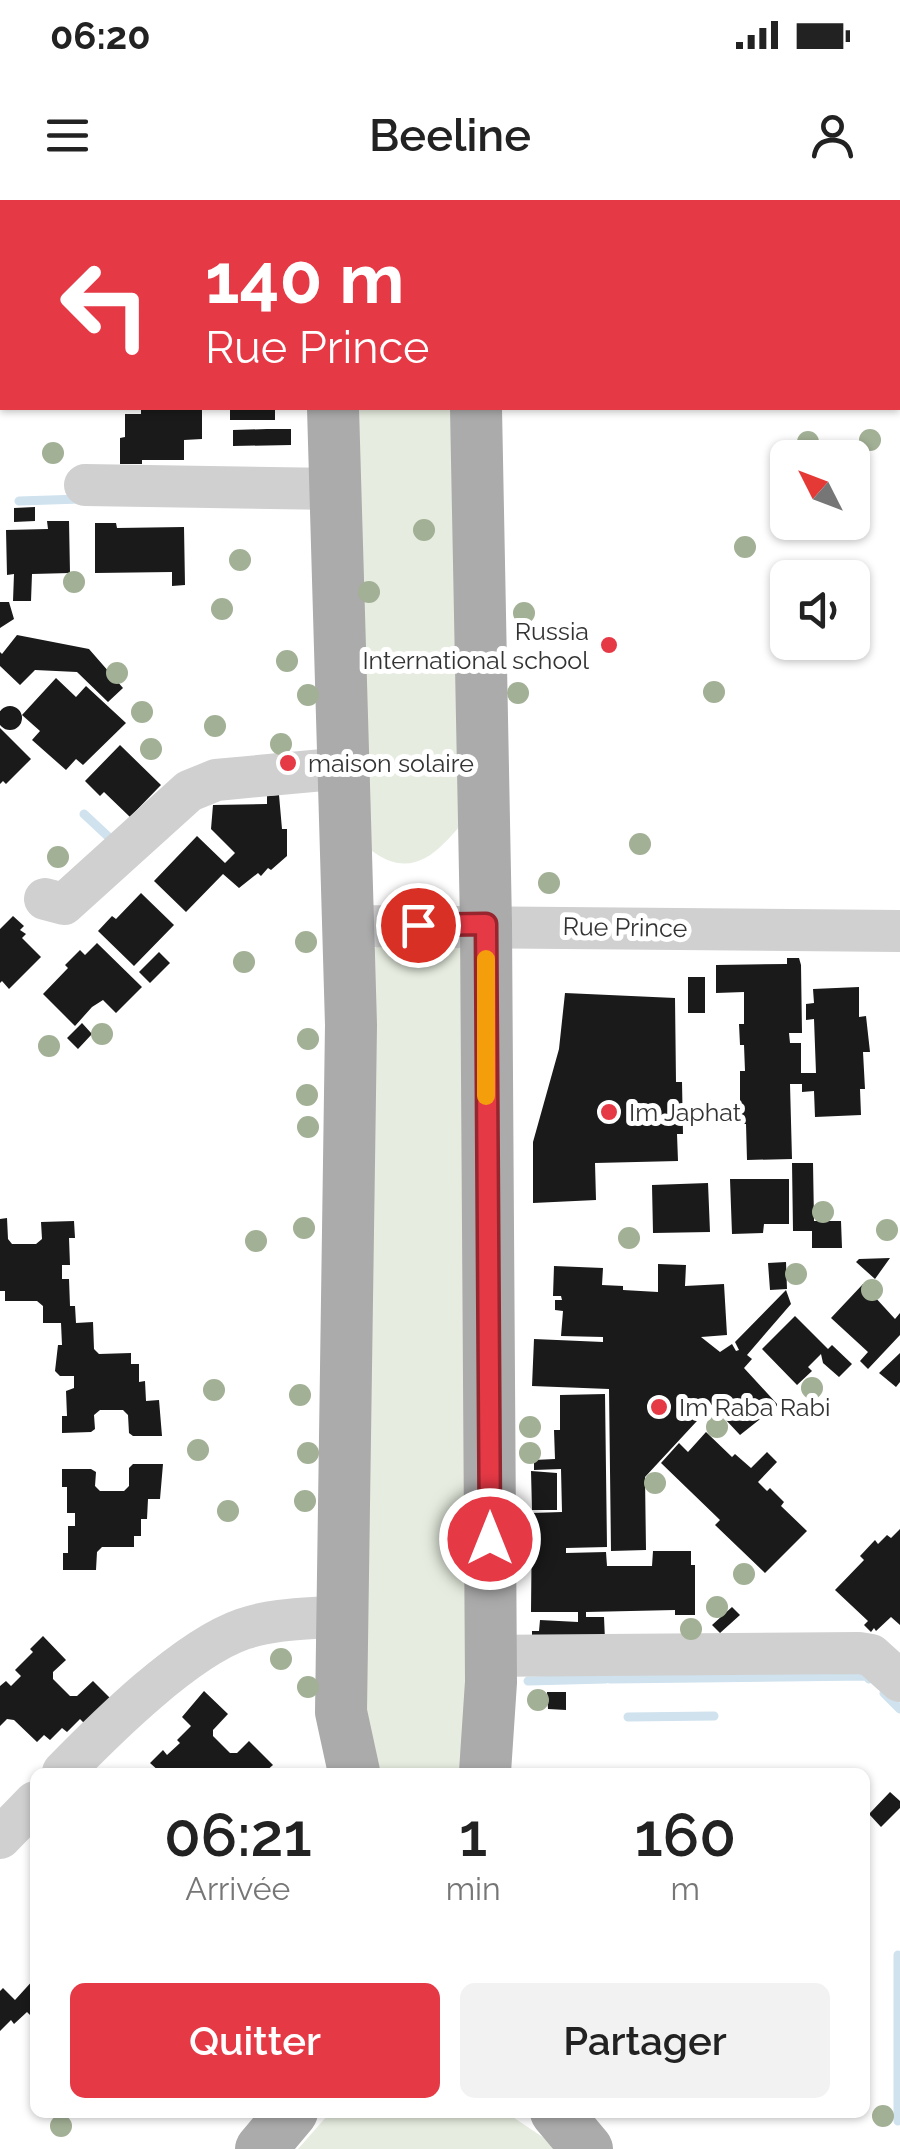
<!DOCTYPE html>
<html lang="fr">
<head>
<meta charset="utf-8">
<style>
  :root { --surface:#fff; --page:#f2f2f2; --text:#222; --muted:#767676; --accent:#e63946 }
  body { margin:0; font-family:Raleway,sans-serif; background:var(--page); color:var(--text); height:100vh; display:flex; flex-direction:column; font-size:38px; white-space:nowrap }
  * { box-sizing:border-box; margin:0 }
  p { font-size:32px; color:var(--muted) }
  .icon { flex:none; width:55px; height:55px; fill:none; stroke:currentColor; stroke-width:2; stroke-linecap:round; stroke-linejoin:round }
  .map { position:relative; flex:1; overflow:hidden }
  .sheet { position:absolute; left:30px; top:1568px; width:840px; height:350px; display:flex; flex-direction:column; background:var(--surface); border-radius:15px; box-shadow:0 2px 8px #0004 }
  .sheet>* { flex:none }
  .guide { position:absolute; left:0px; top:0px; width:900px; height:210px; box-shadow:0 2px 8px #0004; background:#e63946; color:#fff; overflow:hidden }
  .needle { width:65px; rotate:312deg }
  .tools { position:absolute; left:770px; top:240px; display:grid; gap:20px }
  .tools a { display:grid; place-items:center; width:100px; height:100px; border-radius:15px; background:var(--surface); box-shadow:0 2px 8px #0004; font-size:50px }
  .pin { position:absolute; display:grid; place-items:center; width:85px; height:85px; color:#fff; margin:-42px; border:5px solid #fff; border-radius:50%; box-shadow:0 2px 10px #0007 }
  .me { position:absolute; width:110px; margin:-55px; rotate:0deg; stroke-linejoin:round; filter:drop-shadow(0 0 8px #0008) }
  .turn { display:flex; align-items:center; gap:35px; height:210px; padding:0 40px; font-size:45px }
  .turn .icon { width:130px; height:130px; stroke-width:2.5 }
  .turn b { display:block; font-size:70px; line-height:85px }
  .eta { display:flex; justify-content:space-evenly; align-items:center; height:170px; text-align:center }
  .eta b { font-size:60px; font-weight:600; line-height:70px }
  .cta { display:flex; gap:20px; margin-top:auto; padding:20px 40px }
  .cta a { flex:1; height:115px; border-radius:15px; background:var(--accent); color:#fff; font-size:40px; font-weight:600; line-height:115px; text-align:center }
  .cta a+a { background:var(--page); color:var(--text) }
  .status { display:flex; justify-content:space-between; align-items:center; height:70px; padding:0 50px; background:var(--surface); direction:ltr }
  .status svg { height:28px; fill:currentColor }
  header { display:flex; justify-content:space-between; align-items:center; height:130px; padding:0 40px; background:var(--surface); font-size:45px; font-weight:600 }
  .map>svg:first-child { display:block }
  .green { fill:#e6ecdf }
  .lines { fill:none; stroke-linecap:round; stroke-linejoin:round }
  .stream { stroke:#cfe2ee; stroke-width:9 }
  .building { fill:#1a1a1a }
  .minor { stroke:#d0d0d0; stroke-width:42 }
  .major { stroke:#ababab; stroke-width:52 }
  .tree { fill:#a2b095 }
  .route-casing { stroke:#96252e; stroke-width:25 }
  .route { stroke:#e63946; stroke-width:18 }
  .slow { stroke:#f59e0b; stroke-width:18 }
  .poi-dot { fill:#e63946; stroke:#fff; stroke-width:4 }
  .labels { text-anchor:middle; stroke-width:10; stroke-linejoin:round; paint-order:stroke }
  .poi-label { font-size:25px; fill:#333; stroke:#fff; text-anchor:start }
  .street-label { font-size:25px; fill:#333; stroke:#fff }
</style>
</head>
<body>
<div class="status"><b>06:20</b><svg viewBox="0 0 49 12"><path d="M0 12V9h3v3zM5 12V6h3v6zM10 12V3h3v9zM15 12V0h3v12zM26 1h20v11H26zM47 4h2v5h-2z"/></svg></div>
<header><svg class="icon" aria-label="menu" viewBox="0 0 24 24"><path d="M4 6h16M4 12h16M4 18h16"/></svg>Beeline<svg class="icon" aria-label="person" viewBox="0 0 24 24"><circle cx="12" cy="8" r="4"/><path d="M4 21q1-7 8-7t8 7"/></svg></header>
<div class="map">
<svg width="900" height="1949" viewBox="0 0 900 1949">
  <rect width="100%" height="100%" fill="#fff"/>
  <path class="green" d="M 337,208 L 475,208 L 478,605 C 446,640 419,689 368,648 Z
    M 391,731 L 458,744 L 485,795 L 484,1572 L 374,1572 L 345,1512 L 364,760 Z
    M 336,1912 L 507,1913 L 550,1942 L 554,1949 L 298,1949 L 327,1916 Z"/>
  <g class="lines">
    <path class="stream" d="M 19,301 L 81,299
      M 84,614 L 114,642
      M 610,1479 L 867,1476 L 869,1479
      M 528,1481 L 606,1479
      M 884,1493 L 900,1509
      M 628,1517 L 714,1516
      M 898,1921 L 898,1755"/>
  </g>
  <path class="building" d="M 141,208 L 202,208 L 202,239 L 184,240 L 184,260 L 142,260 L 142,264 L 120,264 L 120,238 L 125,237 L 125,214 L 141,214 Z
    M 230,208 L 275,208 L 275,220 L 230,220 Z
    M 267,229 L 291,229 L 291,245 L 233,246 L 233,230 Z
    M 35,307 L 35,321 L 14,322 L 14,308 Z
    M 47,321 L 69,321 L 70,373 L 32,374 L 31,401 L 13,401 L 14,374 L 7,375 L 6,330 L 48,329 Z
    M 95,323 L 116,323 L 117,328 L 184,327 L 185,385 L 172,386 L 172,372 L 95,373 Z
    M 0,402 L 9,402 L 14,419 L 0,428 Z
    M 17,435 L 89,449 L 123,488 L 108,502 L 77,472 L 35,470 L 20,485 L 0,466 L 0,452 L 2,454 Z
    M 56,478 L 76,497 L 86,486 L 126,523 L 83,565 L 76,559 L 66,570 L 32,540 L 40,531 L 22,515 Z
    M-2 518a12 12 0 1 1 24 0a12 12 0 1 1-24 0Z
    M 0,528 L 31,559 L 6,584 L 3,581 L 0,584 Z
    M 120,545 L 161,585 L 130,617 L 104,592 L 100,596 L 85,581 Z
    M 279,595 L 282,629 L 287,629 L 287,656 L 271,670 L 268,668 L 261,676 L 258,673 L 239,688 L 223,674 L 186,712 L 154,681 L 197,636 L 225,663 L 235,653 L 211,629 L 213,605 L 267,604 L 267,596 Z
    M 141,693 L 174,725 L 134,766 L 98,731 L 112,716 L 116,719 Z
    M 13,716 L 24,726 L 20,730 L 26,734 L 22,738 L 41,757 L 9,789 L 2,781 L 0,783 L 0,729 Z
    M 97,743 L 142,787 L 116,813 L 103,800 L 92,807 L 75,826 L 43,794 L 68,768 L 65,765 L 80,750 L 85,755 Z
    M 159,752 L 170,763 L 150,783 L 139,772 Z
    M 787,758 L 799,758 L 801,765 L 802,833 L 789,833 L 790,843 L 801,843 L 801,873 L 816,873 L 814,819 L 806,820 L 806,804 L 814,803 L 813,789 L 859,787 L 859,817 L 866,816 L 870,852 L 863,852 L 865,889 L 860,889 L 861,915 L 815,917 L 814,891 L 802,892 L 802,884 L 790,884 L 792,959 L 747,960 L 746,924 L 740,924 L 740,871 L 745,871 L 744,845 L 740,845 L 739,824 L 744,824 L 744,792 L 716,793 L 716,765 L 787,764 Z
    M 688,777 L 705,777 L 705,813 L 688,813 Z
    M 565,793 L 675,798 L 676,882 L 682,882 L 683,934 L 677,934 L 678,961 L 595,963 L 596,1000 L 533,1003 L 533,942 L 559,849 Z
    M 82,823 L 92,834 L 78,849 L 67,838 Z
    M 792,963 L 813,963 L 814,1021 L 841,1021 L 842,1048 L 812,1048 L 812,1031 L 793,1031 Z
    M 730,979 L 789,979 L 789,1024 L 764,1024 L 763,1033 L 732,1034 Z
    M 708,983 L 710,1032 L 653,1033 L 652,985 Z
    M 7,1018 L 8,1039 L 12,1044 L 36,1044 L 42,1039 L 41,1022 L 74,1021 L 75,1038 L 69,1038 L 70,1065 L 62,1065 L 62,1079 L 69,1079 L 70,1106 L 75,1106 L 76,1123 L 93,1122 L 94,1149 L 99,1154 L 131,1153 L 131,1164 L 139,1164 L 139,1182 L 145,1181 L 146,1201 L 159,1200 L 162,1236 L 133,1236 L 129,1233 L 128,1215 L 123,1210 L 100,1210 L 94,1215 L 95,1229 L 91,1232 L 62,1233 L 62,1216 L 67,1216 L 66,1191 L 74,1188 L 74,1176 L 60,1176 L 55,1171 L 58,1145 L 62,1145 L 61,1123 L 43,1123 L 43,1106 L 37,1101 L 5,1101 L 5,1091 L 0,1091 L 0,1019 Z
    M 890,1058 L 875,1079 L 856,1062 L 859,1059 Z
    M 786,1062 L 787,1089 L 770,1090 L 768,1063 Z
    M 658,1064 L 686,1065 L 685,1086 L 724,1084 L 727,1135 L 701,1137 L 720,1152 L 732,1144 L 736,1151 L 739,1150 L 735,1142 L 786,1090 L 791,1104 L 747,1155 L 752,1159 L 744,1168 L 778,1205 L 740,1235 L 709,1202 L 706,1205 L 709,1208 L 645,1277 L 646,1350 L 611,1351 L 609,1189 L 532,1186 L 534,1139 L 603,1142 L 603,1137 L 561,1136 L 563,1111 L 555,1110 L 555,1100 L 562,1100 L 561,1096 L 553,1096 L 554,1066 L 603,1068 L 602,1085 L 623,1086 L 623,1090 L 658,1092 Z
    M 863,1084 L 895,1119 L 900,1113 L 900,1135 L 868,1169 L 860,1161 L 868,1152 L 831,1118 Z
    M 795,1116 L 828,1149 L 832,1145 L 852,1164 L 839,1177 L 823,1163 L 821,1154 L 808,1167 L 812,1171 L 797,1185 L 762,1149 Z
    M 900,1153 L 900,1182 L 896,1187 L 879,1173 Z
    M 605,1194 L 607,1347 L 566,1348 L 566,1353 L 606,1352 L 607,1366 L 652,1366 L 653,1351 L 691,1351 L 691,1365 L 695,1365 L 695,1415 L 675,1415 L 675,1410 L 586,1412 L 586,1417 L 604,1417 L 605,1440 L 532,1436 L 532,1431 L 539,1431 L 540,1420 L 578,1422 L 578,1412 L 531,1412 L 532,1313 L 562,1312 L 561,1269 L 534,1270 L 534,1260 L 555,1259 L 554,1230 L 560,1230 L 560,1195 Z
    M 706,1232 L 732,1257 L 735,1254 L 751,1268 L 767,1252 L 777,1262 L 758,1282 L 767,1291 L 770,1288 L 784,1302 L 781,1306 L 807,1331 L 765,1373 L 715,1325 L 720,1320 L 661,1263 L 679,1243 L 688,1252 Z
    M 133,1264 L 163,1264 L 160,1299 L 148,1299 L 147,1319 L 141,1319 L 141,1336 L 134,1336 L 134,1347 L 102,1347 L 97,1352 L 96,1370 L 63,1370 L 63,1353 L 68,1353 L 68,1326 L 75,1326 L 75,1313 L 67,1313 L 67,1287 L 62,1287 L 62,1269 L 91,1269 L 96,1272 L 95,1286 L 100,1291 L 124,1291 L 129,1286 L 129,1268 Z
    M 531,1271 L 557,1273 L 557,1310 L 532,1310 Z
    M 900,1329 L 900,1425 L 891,1417 L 876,1431 L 874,1428 L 871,1432 L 864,1425 L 868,1421 L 835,1390 L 864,1360 L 860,1356 L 875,1340 L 878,1344 L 887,1335 L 891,1338 Z
    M 732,1407 L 740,1415 L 720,1433 L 712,1425 Z
    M 43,1436 L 66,1460 L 53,1472 L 53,1479 L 70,1496 L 77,1496 L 93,1481 L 116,1504 L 89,1528 L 80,1519 L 67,1532 L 62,1528 L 50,1540 L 44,1535 L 37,1542 L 14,1520 L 7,1519 L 0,1526 L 0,1486 L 6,1481 L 11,1486 L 21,1476 L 15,1470 L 33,1452 L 30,1449 Z
    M 204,1491 L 228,1514 L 213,1530 L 213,1536 L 230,1553 L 237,1553 L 249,1541 L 273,1565 L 265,1572 L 160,1572 L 150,1563 L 163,1550 L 167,1555 L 180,1543 L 177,1540 L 191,1526 L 182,1517 Z
    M 547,1492 L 566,1492 L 566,1510 L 548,1509 Z
    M 890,1592 L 900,1601 L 900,1608 L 881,1627 L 869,1614 Z
    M 35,1778 L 35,1820 L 27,1812 L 14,1824 L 11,1820 L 0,1831 L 0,1791 L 3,1788 L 15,1800 Z"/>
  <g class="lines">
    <path class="minor" d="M 0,62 L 2,62
      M 85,285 L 336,289
      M 45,699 L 64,704 L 189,591 L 216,580 L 345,568
      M 350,726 L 900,731
      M 491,1456 L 859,1453 L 871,1455 L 900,1481
      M 63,1572 C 106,1528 185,1449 243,1429 C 275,1418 310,1419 342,1416
      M 0,1638 L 35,1602"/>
    <path class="major" d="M 330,0 L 330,2
      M 473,0 L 473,2
      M 333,208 L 351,825 L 341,1512 L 354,1572
      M 476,208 L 486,725 L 491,1482 L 485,1572
      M 556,1912 L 587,1949
      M 261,1949 L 292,1912"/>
  </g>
  <g class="tree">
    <circle cx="870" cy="240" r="11"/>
    <circle cx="808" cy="242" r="11"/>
    <circle cx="53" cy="253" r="11"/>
    <circle cx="424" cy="330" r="11"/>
    <circle cx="745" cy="347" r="11"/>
    <circle cx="240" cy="360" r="11"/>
    <circle cx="74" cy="382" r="11"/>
    <circle cx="369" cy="392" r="11"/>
    <circle cx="222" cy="409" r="11"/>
    <circle cx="524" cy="413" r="11"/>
    <circle cx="287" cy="461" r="11"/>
    <circle cx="117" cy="473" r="11"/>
    <circle cx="714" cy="492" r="11"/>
    <circle cx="518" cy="493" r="11"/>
    <circle cx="308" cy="495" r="11"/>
    <circle cx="142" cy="512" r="11"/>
    <circle cx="215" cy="526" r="11"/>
    <circle cx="281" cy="544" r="11"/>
    <circle cx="151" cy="549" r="11"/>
    <circle cx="640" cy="644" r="11"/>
    <circle cx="58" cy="657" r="11"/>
    <circle cx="549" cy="683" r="11"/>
    <circle cx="306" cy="742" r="11"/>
    <circle cx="244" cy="762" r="11"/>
    <circle cx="102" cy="834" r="11"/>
    <circle cx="308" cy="839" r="11"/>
    <circle cx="49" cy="846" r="11"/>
    <circle cx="307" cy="895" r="11"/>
    <circle cx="308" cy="927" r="11"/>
    <circle cx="823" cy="1012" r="11"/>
    <circle cx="304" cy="1028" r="11"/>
    <circle cx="887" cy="1030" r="11"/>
    <circle cx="629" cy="1038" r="11"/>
    <circle cx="256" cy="1041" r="11"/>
    <circle cx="796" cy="1074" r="11"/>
    <circle cx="872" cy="1090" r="11"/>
    <circle cx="812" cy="1188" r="11"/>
    <circle cx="214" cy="1190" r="11"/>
    <circle cx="300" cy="1195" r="11"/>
    <circle cx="530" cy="1227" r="11"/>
    <circle cx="717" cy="1227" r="11"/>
    <circle cx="198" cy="1250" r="11"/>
    <circle cx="308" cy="1253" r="11"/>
    <circle cx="530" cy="1253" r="11"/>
    <circle cx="655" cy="1283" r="11"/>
    <circle cx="305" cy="1301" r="11"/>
    <circle cx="228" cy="1311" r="11"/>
    <circle cx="744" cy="1374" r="11"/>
    <circle cx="717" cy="1407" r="11"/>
    <circle cx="691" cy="1429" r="11"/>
    <circle cx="281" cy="1459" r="11"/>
    <circle cx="308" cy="1487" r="11"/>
    <circle cx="538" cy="1500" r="11"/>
    <circle cx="883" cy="1916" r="11"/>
    <circle cx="61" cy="1926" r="11"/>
  </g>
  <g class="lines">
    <defs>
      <path id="route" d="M 418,725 L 486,724 L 490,1339"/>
    </defs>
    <use href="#route" class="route-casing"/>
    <use href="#route" class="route"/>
    <path class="slow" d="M 486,759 L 486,896"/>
  </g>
  <g class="poi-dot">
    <circle cx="609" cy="445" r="10"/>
    <circle cx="288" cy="563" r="10"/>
    <circle cx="609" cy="912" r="10"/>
    <circle cx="659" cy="1207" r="10"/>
  </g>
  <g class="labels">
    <g class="poi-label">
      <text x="589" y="440" text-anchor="end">Russia<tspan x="589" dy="29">International school</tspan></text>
      <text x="308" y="572">maison solaire</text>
      <text x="629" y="921">Im Japhat</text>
      <text x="679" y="1216">Im Raba Rabi</text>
    </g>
    <g class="street-label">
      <text transform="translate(625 727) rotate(1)" y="9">Rue Prince</text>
    </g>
  </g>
</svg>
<div class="tools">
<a><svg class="needle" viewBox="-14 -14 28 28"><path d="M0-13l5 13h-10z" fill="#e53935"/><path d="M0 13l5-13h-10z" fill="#767676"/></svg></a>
<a><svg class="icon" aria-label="sound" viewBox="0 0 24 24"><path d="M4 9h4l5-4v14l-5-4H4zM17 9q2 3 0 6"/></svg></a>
</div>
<div class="pin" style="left:418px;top:725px;background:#d93025"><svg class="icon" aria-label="arrive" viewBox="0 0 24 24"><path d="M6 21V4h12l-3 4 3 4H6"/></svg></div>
<svg class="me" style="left:490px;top:1339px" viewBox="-20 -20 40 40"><circle r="17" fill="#e63946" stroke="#fff" stroke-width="3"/><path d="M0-11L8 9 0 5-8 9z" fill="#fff"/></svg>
<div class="guide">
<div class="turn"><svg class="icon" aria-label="left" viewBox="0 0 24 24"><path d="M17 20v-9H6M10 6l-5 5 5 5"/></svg><div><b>140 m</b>Rue Prince</div></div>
</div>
<section class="sheet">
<div class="eta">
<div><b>06:21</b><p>Arrivée</p></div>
<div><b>1</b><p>min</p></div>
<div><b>160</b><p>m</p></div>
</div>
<div class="cta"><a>Quitter</a><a>Partager</a></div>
</section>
</div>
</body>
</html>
